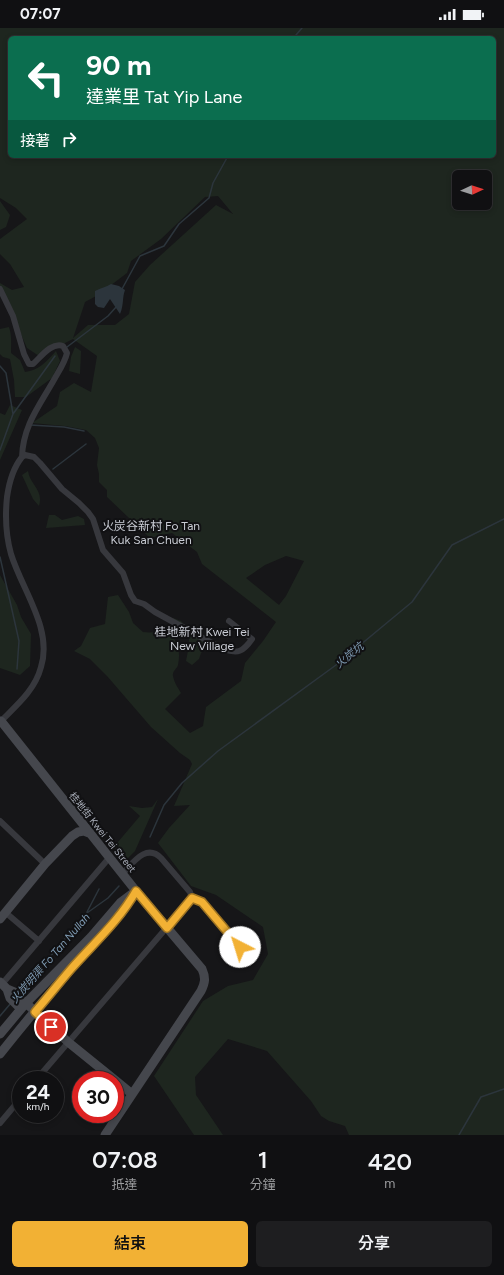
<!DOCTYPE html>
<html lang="zh-TW">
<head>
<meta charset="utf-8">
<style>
  :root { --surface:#101012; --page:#1e1e20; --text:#f1f3f6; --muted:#9c9d9f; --line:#303032; --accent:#f2b134 }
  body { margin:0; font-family:Figtree,"Noto Sans TC",sans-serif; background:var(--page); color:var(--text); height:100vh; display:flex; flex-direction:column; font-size:15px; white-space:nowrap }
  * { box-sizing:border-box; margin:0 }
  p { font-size:13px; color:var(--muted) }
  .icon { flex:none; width:22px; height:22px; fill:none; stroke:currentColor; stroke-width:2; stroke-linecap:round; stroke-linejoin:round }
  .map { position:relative; height:1107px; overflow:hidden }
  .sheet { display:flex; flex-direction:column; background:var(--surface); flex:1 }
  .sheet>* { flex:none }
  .hud { position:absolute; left:8px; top:8px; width:488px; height:122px; border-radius:6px; box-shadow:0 2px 6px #0003,0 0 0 1px var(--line); background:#0b6e4f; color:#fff; overflow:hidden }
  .needle { width:26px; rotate:86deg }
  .controls { position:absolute; left:452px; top:142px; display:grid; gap:8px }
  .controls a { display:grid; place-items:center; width:40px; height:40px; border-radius:6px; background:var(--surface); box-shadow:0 2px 6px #0003,0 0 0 1px var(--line); font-size:20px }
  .speed { position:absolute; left:12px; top:1043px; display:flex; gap:8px; font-size:20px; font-weight:700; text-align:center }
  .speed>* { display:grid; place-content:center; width:52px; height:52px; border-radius:50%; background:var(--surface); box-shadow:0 2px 6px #0003,0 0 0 1px var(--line); line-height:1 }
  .speed small { font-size:10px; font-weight:400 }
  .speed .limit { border:6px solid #d22; background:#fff; color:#111 }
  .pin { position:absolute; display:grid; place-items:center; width:34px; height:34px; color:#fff; margin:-17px; border:2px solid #fff; border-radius:50%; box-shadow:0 1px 4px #0007 }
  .me { position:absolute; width:44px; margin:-22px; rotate:320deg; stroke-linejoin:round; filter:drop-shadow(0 0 3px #0008) }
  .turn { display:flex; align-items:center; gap:14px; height:84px; padding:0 12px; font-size:18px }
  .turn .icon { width:52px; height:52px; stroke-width:2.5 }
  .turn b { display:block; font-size:28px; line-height:34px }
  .then { display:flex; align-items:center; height:38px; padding:0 12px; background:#0003; gap:8px; font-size:15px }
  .eta { display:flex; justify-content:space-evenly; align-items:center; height:68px; text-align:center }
  .eta b { font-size:24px; font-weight:600; line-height:28px }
  .action { display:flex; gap:8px; margin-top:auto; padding:8px 12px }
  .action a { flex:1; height:46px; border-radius:6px; background:var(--accent); color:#111; font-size:16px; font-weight:600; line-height:46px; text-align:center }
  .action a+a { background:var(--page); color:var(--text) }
  .status { display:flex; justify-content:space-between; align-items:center; height:28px; padding:0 20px; background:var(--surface); direction:ltr }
  .status svg { height:11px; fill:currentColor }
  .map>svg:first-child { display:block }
  .green { fill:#1e261f; fill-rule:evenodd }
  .water { fill:#2c353c }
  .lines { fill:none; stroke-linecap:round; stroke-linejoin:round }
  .stream { stroke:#2c353c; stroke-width:1.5 }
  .street { stroke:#37383d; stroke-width:6 }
  .secondary { stroke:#45474d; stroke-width:9 }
  .route-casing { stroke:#9d7322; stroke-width:10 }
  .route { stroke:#f2b134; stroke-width:7 }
  .labels { text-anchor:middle; stroke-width:4; stroke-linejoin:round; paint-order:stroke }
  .street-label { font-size:10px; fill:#a8adb8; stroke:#111113 }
  .water-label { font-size:11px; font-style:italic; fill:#7f9bb3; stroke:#111113 }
  .quarter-label { font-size:12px; fill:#c9ccd4; stroke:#111113 }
</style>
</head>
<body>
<div class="status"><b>07:07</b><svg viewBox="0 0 49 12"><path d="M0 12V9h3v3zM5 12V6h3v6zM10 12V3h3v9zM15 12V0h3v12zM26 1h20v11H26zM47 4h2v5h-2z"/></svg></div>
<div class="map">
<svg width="504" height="1107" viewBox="0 0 504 1107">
  <rect width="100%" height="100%" fill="#161618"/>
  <path class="green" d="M 0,0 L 504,0 L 504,1107 L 349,1107 L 345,1098 L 329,1093 L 321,1088 L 311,1073 L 267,1023 L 228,1011 L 195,1049 L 196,1067 L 223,1107 L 194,1107 L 154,1048 L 203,973 L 228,958 L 253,952 L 268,926 L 263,899 L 216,867 L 191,858 L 158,815 L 169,800 L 190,777 L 174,778 L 192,736 L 190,732 L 180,725 L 151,699 L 107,648 L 90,631 L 74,623 L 81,618 L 90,600 L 105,596 L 108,569 L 118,567 L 129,584 L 133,595 L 143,604 C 149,605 156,604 162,604 C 178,607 181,623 178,637 C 177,641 172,643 173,648 C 174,654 178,660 181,665 L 165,681 L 190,705 L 203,698 L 206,679 L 241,653 L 245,635 L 263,613 L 276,594 L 202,536 L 197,524 L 172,505 L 150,510 L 107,469 L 107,462 L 99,454 L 99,446 L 97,437 L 99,420 L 95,410 L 86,402 L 65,398 L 32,395 L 57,378 L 60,364 L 74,355 L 91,364 L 97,328 L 73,311 L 39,328 L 27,320 L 0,259 L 0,255 L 12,262 L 24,259 L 10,236 L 0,226 L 0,211 L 27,191 L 16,180 L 0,170 ZM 10,10 L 494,10 L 494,128 L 10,128 ZM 459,149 L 485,149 L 485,175 L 459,175 ZM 218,168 L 233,186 L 216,177 L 150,237 L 135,254 L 129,286 L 115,297 L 88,297 L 73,310 L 85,274 L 98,267 L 127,245 L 131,233 L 161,211 L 205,169 ZM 286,528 L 304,533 L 286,568 L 279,577 L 246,550 L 265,537 Z
    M 0,173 L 10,187 L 6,199 L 0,202 Z
    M 9,299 C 12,308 11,315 11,325 L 20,332 L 25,344 C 39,342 46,334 56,323 L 60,333 L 52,350 L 26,369 L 15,369 L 14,352 L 10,331 L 3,329 L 0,326 L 0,301 Z
    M 75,319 L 81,323 L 80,346 L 69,343 L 71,329 Z
    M 10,377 L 22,382 L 0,432 L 0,385 L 5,387 Z
    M 28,443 C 30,457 44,462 39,478 L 33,471 L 22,447 Z
    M 49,487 L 55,487 L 62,492 L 78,488 L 84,491 L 85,497 L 46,500 Z
    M 0,547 L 17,577 L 21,589 L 31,606 L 30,638 L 20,647 L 0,640 Z
    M 173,590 L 181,593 L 196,609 L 209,616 L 201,625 L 199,631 L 192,637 L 186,633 L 189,618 L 189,610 L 173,600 Z
    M 158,771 L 135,823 L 124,834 L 112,821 L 140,788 L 129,778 L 142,780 L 152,779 Z"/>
  <path class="water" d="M 111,256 L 119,258 L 125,262 C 122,270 124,277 120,286 L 110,271 L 104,280 L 98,279 L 95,276 L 95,263 C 101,260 106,259 111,256 Z"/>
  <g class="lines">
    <path class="stream" d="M 296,10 L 296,7 L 302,0
      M 122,261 L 140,228 L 164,218 L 179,196 L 209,170 L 213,155 L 228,128
      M 67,319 L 108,288 L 117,278
      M 0,338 L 6,345 L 13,386 L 0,422
      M 13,386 L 55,328
      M 30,397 L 64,399 L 84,403
      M 53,441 L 86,416
      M 0,529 L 19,613 L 17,641
      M 150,809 L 164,777 L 182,755 L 218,723 L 336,637 L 412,574 L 452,517 L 504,491
      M 87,884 L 99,861
      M 20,964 L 87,885 L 108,870 L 119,858
      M 0,988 L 11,975
      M 459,1107 L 481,1069 L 504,1061"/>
    <path class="street" d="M 0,261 L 13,288 L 24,326 L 29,336 L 33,336 C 41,329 51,314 63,318 L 67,325 C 65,334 59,343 55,350 C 40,377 23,397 22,429
      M 22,429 L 25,427 L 34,429 L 40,435 L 62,461 L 79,475 L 88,484 L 93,491 L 103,522 L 123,545 L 131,567 L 135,573 L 144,576 L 155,584 L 223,621 C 238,626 243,624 252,611 L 229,593
      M 1,693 C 17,677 35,662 41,639 C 53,601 22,562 11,526 C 6,508 5,488 7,469 C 9,455 13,440 22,429
      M 0,793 L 45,836
      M 192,870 L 202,873 L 240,919
      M 5,884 L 39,913
      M 2,956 L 109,830
      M 36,1052 L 192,870 L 190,864 L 161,830 C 146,815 133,835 122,846
      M 0,1095 L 21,1070"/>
    <path class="secondary" d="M 0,693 L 1,693 L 136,863 L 202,941 C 206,950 205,955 201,963 L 105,1107
      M 0,891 L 45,836 L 72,808 L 78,804 L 84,803 L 89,805
      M 0,954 L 7,961 L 14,964 L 68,1014 L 115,1052
      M 7,961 L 10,970 L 21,981
      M 0,1006 L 26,975 L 91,909 L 121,874 L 133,865
      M 0,1026 C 23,997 47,968 71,941 C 94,915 119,893 136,863
      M 115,1052 L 132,1066"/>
  </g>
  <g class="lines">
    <defs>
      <path id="route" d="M 51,999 L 35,984 C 47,970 59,955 71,941 C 93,916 119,893 136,863 L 167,900 L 192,870 L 202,874 L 240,919"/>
    </defs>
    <use href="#route" class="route-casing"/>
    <use href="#route" class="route"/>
  </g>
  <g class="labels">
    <g class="street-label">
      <text transform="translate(103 804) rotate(51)" y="4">桂地街 Kwei Tei Street</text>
    </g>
    <g class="water-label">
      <text transform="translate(349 627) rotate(-39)" y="4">火炭坑</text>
      <text transform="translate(50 930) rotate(-49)" y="4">火炭明渠 Fo Tan Nullah</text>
    </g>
    <g class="quarter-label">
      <text x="151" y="502">火炭谷新村 Fo Tan<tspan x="151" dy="14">Kuk San Chuen</tspan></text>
      <text x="202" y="608">桂地新村 Kwei Tei<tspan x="202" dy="14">New Village</tspan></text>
    </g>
  </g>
</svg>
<div class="controls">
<a><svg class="needle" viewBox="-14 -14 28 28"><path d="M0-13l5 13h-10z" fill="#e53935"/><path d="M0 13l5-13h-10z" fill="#9c9d9f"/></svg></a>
</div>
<div class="speed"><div>24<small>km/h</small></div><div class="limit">30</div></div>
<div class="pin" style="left:51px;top:999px;background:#d93025"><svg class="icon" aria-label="arrive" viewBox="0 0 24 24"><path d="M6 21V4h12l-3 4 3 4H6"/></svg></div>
<svg class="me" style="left:240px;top:919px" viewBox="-20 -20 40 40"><circle r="19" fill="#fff"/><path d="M0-13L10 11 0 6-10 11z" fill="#f2b134"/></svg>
<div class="hud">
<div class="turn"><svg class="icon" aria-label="left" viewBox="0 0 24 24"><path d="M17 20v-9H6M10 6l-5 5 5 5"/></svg><div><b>90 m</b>達業里 Tat Yip Lane</div></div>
<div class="then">接著<svg class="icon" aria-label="right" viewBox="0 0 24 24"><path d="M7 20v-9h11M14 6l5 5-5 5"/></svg></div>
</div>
</div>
<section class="sheet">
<div class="eta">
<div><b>07:08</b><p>抵達</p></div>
<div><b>1</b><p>分鐘</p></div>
<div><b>420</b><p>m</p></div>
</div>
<div class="action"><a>結束</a><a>分享</a></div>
</section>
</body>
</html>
